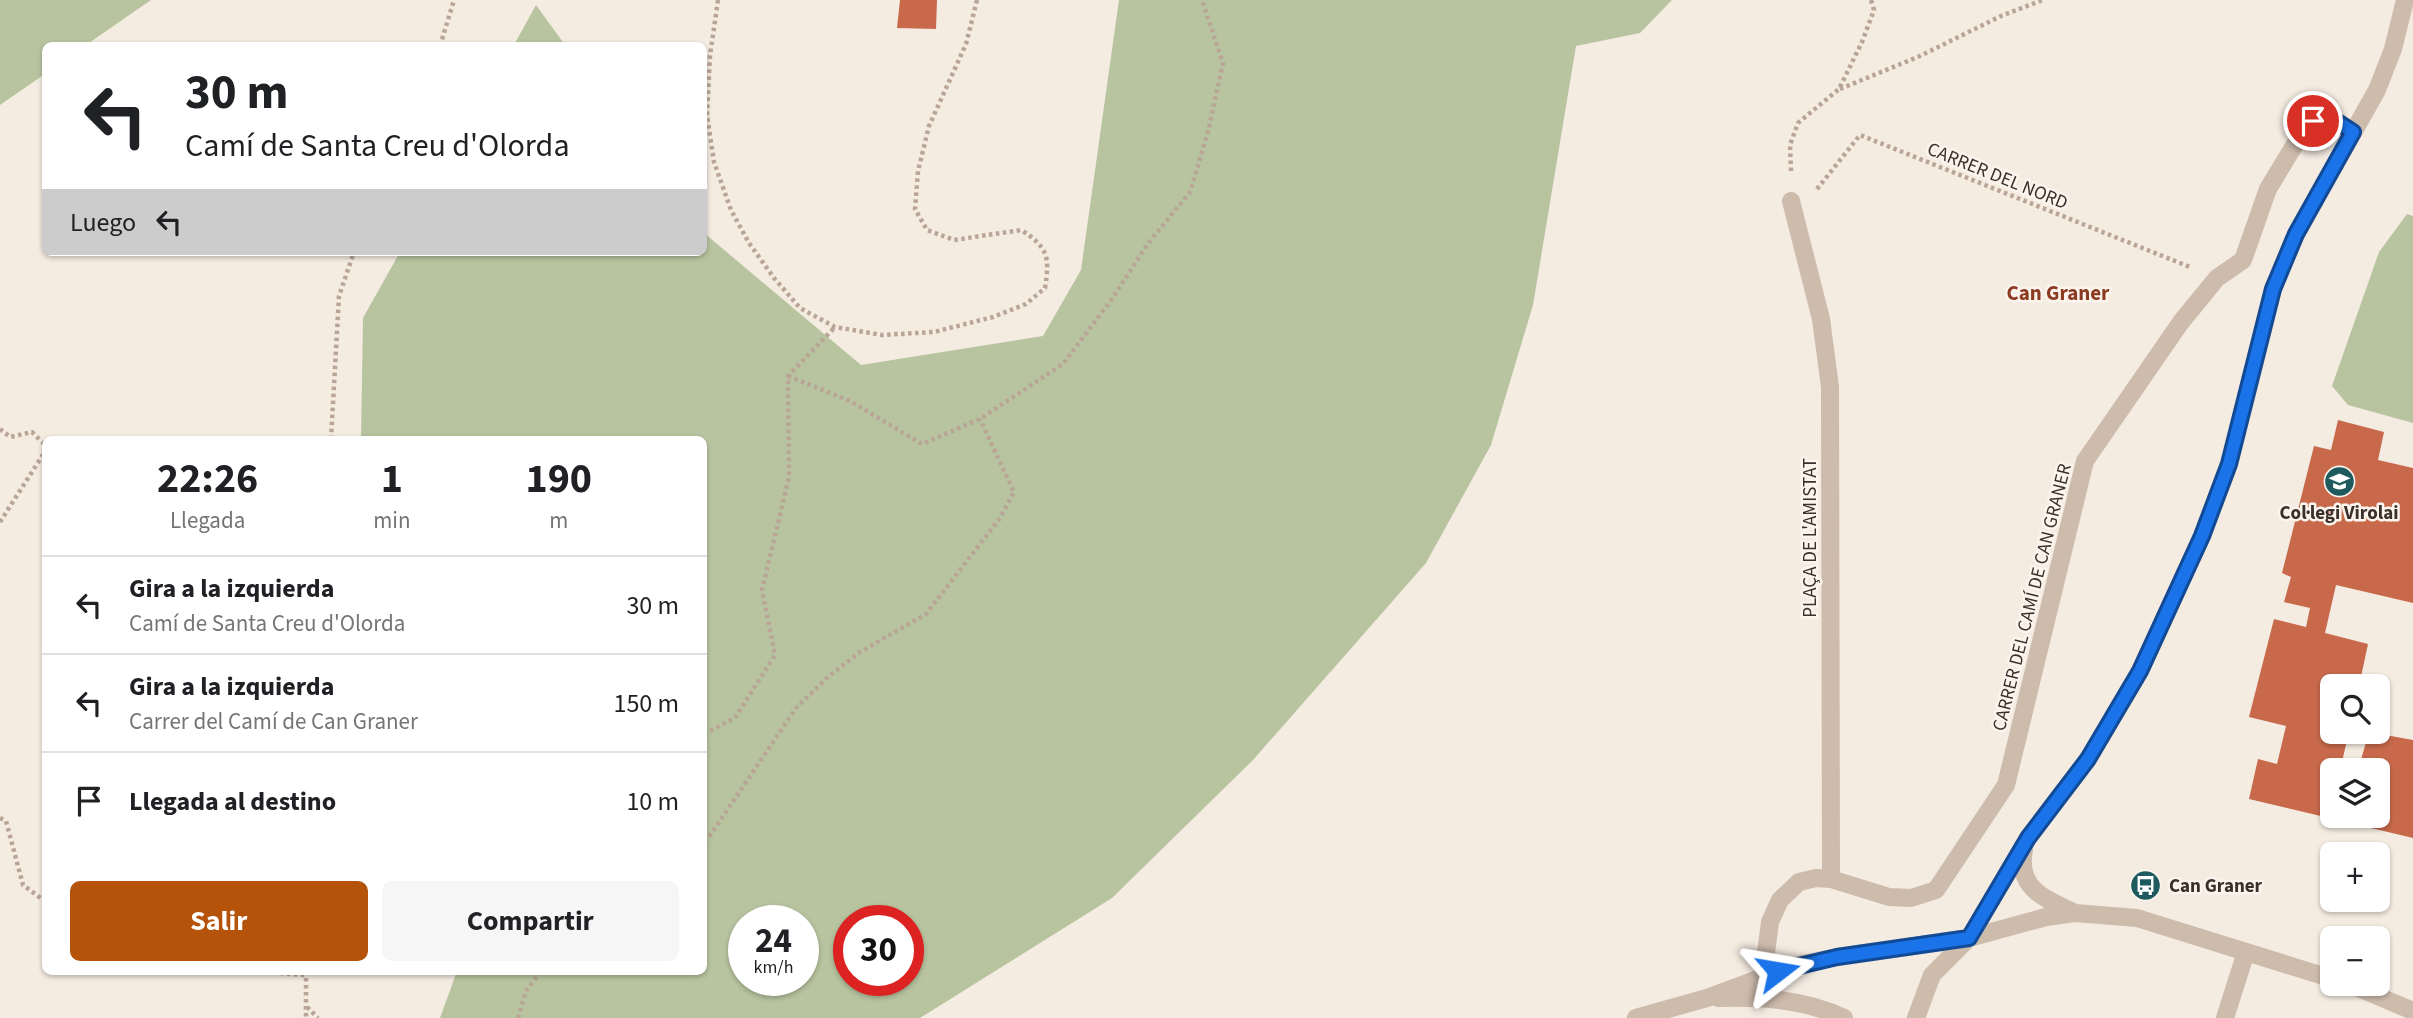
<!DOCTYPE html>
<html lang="es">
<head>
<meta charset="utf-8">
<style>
  :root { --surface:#fff; --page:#f6f6f6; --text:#202124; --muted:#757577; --line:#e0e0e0; --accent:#b45309 }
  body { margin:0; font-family:"Source Sans 3",sans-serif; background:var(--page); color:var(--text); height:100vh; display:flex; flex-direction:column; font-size:26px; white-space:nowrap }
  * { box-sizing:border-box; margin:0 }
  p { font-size:23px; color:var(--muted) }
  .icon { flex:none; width:38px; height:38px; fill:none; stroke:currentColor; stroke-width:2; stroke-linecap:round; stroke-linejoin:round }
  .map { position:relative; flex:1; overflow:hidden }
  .side { position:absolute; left:42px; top:436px; width:665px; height:539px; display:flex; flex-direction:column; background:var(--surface); border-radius:10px; box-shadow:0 2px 5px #0004 }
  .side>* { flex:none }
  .top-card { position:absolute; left:42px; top:42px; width:665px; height:214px; border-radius:10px; box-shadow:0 2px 5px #0004; background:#fff; color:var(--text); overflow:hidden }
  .controls { position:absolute; left:2320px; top:674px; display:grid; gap:14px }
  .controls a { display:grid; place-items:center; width:70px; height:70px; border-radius:10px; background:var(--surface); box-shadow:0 2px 5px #0004; font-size:35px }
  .speed { position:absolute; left:728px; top:905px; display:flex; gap:14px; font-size:35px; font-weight:700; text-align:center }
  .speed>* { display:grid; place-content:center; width:91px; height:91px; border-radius:50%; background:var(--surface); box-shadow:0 2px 5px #0004; line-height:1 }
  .speed small { font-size:18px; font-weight:400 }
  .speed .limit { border:10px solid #d22; background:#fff; color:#111 }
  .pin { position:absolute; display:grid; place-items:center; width:60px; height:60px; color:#fff; margin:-30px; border:4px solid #fff; border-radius:50%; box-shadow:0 2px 7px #0007 }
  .me { position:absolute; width:77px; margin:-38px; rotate:76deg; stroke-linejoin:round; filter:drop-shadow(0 0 5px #0008) }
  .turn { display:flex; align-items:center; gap:24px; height:147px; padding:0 28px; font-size:32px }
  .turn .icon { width:91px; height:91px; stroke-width:2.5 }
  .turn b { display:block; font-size:49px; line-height:60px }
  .then { display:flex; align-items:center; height:66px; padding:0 28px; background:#0003; gap:14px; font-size:26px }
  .eta { display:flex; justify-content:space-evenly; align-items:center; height:119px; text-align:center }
  .eta b { font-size:42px; font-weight:700; line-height:49px }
  .button { display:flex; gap:14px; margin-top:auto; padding:14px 28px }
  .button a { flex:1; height:80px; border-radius:10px; background:var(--accent); color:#fff; font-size:28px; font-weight:700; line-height:80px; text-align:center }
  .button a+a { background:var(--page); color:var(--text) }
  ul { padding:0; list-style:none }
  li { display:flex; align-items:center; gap:21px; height:98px; padding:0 28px; border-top:2px solid var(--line) }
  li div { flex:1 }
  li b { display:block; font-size:26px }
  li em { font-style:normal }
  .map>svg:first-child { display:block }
  .green { fill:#b8c4a0; fill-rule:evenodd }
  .building { fill:#c8694b }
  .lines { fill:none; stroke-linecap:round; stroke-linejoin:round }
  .path { stroke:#b9a596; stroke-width:4.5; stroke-dasharray:3.5 3.5; stroke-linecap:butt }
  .street { stroke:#cdbbac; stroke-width:18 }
  .route-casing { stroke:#114b97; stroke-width:18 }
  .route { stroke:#1a73e8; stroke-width:12 }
  .labels { text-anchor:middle; stroke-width:5; stroke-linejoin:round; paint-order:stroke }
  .street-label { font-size:19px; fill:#3b302b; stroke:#fbf5ee }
  .poi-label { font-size:19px; font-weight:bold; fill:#3b302b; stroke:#fbf5ee }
  .neighbourhood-label { font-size:21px; font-weight:bold; fill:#8c3b22; stroke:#fbf5ee }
</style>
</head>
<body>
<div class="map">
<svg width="2413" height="1018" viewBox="0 0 2413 1018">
  <rect width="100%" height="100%" fill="#f4ebe1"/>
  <path class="green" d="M 0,0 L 151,0 L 86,45 L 46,46 L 45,74 L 0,105 Z
    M 1119,0 L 1672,0 L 1640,33 L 1576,46 L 1533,305 L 1491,445 L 1426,563 L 1253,760 L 1112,898 L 920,1018 L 440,1018 L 457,971 L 704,971 L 704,439 L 361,439 L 363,318 L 400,252 L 704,252 L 704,233 L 861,365 L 1043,336 L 1081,270 ZM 744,920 L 803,920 L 803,980 L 744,980 ZM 849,920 L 908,920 L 908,980 L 849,980 Z
    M 536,5 L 565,45 L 514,45 Z
    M 2407,214 L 2413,216 L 2413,423 L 2348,405 L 2332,386 L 2379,252 Z"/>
  <path class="building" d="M 900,0 L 937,0 L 936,29 L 897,28 Z
    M 2338,420 L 2384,432 L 2378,460 L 2413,468 L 2413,603 L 2336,585 L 2325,633 L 2368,644 L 2359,686 L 2333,686 L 2333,732 L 2349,732 L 2341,766 L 2354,769 L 2333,770 L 2333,816 L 2378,816 L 2378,770 L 2358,770 L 2369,732 L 2413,740 L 2413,838 L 2249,799 L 2258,759 L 2277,764 L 2286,726 L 2249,717 L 2274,619 L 2306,627 L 2310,608 L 2284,602 L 2291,577 L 2282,573 L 2314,446 L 2331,450 Z"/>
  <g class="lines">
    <path class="path" d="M 718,0 L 710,56 L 707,115 L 714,162 L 731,210 L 749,243 L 774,278 L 800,308 L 835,327 L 882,335 L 934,332 L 993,317 L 1026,304 L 1045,288 C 1050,257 1048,247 1021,230 L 954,240 L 927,230 L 915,209 L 918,171 L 929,126 L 966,44 L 977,0
      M 440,46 L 454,0
      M 1840,89 L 1920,56 L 2001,16 L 2043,0
      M 1791,171 L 1790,145 L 1798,123 L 1839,89 L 1862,42 L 1874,10 L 1871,0
      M 1817,189 L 1860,135 L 2190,267
      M 788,376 L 850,401 L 922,444 L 980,419 L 1063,364 L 1112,299 L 1147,245 L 1190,192 L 1208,132 L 1223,63 L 1202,0
      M 0,429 L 10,437 L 32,432 L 46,446
      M 331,439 L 339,296 L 354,252
      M 0,522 L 46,450
      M 704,734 L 735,718 L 775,655 L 762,590 L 789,477 L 788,376 L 835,327
      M 0,818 L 6,821 L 23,885 L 46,902
      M 704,841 L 709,837 L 796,708 L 829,676 L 860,652 L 926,614 L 1000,518 L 1014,492 L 980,419
      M 252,971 L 305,975
      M 306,971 L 306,1018
      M 307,1007 L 318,1018
      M 518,1018 L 526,991 L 541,971"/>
    <path class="street" d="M 1791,201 L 1821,319 L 1830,387 L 1831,879
      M 2024,850 C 2016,889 2046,899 2075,913
      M 1763,976 L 1770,922 L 1780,900 L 1799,882 L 1816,878 L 1831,879 L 1889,897 L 1911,898 L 1936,890 L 2006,785 L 2085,461 L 2181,322 L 2217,278 L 2243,260 L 2268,189 L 2300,136 L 2313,121 L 2333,119 L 2353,132
      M 2349,984 L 2413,1011
      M 1718,998 C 1762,997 1804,999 1844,1018
      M 1636,1018 L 1707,998 L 1793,966 L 1837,957 L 1969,938 L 2046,917 L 2075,913 L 2137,918 L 2333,979
      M 1916,1018 L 1932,975 L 1969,938 L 2028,838 L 2088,759 L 2140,671 L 2202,536 L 2229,464 L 2273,289 L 2296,234 L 2377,90 L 2393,49 L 2405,0
      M 2225,1018 L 2246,952"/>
  </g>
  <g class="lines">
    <defs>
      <path id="route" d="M 1778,971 L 1837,957 L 1969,938 L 2028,838 L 2088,759 L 2140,671 L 2202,536 L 2229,464 L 2273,289 L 2296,234 L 2353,132 L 2333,119 L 2313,121"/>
    </defs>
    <use href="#route" class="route-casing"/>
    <use href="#route" class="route"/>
  </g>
  <defs>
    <symbol id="school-disc" viewBox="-11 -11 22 22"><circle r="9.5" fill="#1f5a5e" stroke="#fbf5ee"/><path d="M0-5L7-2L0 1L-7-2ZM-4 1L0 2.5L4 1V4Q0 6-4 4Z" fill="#fff"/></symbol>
    <symbol id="bus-disc" viewBox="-11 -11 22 22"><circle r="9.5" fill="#1f5a5e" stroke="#fbf5ee"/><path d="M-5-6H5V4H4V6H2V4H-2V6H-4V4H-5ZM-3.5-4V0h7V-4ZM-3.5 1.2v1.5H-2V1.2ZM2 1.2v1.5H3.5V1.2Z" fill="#fff"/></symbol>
  </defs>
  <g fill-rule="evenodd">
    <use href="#school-disc" x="2322" y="464" width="35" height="35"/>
    <use href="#bus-disc" x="2128" y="868" width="35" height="35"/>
  </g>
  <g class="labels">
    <g class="street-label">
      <text transform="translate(1998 175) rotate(22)" y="7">CARRER DEL NORD</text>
      <text transform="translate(1809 538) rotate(-90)" y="7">PLAÇA DE L'AMISTAT</text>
      <text transform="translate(2031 597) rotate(-76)" y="7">CARRER DEL CAMÍ DE CAN GRANER</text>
    </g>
    <g class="poi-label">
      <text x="2339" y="519">Col·legi Virolai</text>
      <text x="2169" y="892" text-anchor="start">Can Graner</text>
    </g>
    <g class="neighbourhood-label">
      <text x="2058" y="300">Can Graner</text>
    </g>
  </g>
</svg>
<div class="controls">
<a><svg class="icon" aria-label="search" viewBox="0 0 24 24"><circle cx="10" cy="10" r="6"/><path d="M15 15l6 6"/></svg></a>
<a><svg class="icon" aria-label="layers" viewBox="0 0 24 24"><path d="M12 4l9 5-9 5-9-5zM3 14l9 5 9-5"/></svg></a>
<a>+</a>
<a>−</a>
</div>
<div class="speed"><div>24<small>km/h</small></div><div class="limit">30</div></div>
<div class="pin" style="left:2313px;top:121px;background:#d93025"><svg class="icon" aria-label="arrive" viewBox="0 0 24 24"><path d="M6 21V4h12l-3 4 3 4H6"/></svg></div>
<svg class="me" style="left:1778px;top:971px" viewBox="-20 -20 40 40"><path d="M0-17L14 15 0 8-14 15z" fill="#1a73e8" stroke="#fff" stroke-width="4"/></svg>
<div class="top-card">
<div class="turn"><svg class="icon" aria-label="left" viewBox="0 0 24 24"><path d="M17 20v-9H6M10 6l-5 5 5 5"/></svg><div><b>30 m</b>Camí de Santa Creu d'Olorda</div></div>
<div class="then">Luego<svg class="icon" aria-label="left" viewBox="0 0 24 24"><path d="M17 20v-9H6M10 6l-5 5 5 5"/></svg></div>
</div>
<section class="side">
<div class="eta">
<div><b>22:26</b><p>Llegada</p></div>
<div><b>1</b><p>min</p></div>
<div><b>190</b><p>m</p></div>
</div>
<ul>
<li><svg class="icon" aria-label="left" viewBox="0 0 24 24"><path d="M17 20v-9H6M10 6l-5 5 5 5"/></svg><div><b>Gira a la izquierda</b><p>Camí de Santa Creu d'Olorda</p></div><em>30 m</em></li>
<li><svg class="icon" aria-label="left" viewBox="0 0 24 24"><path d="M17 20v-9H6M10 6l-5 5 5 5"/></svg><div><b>Gira a la izquierda</b><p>Carrer del Camí de Can Graner</p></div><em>150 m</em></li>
<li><svg class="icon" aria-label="arrive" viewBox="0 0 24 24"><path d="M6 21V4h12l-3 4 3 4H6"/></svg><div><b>Llegada al destino</b></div><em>10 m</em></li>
</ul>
<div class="button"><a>Salir</a><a>Compartir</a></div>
</section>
</div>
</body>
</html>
